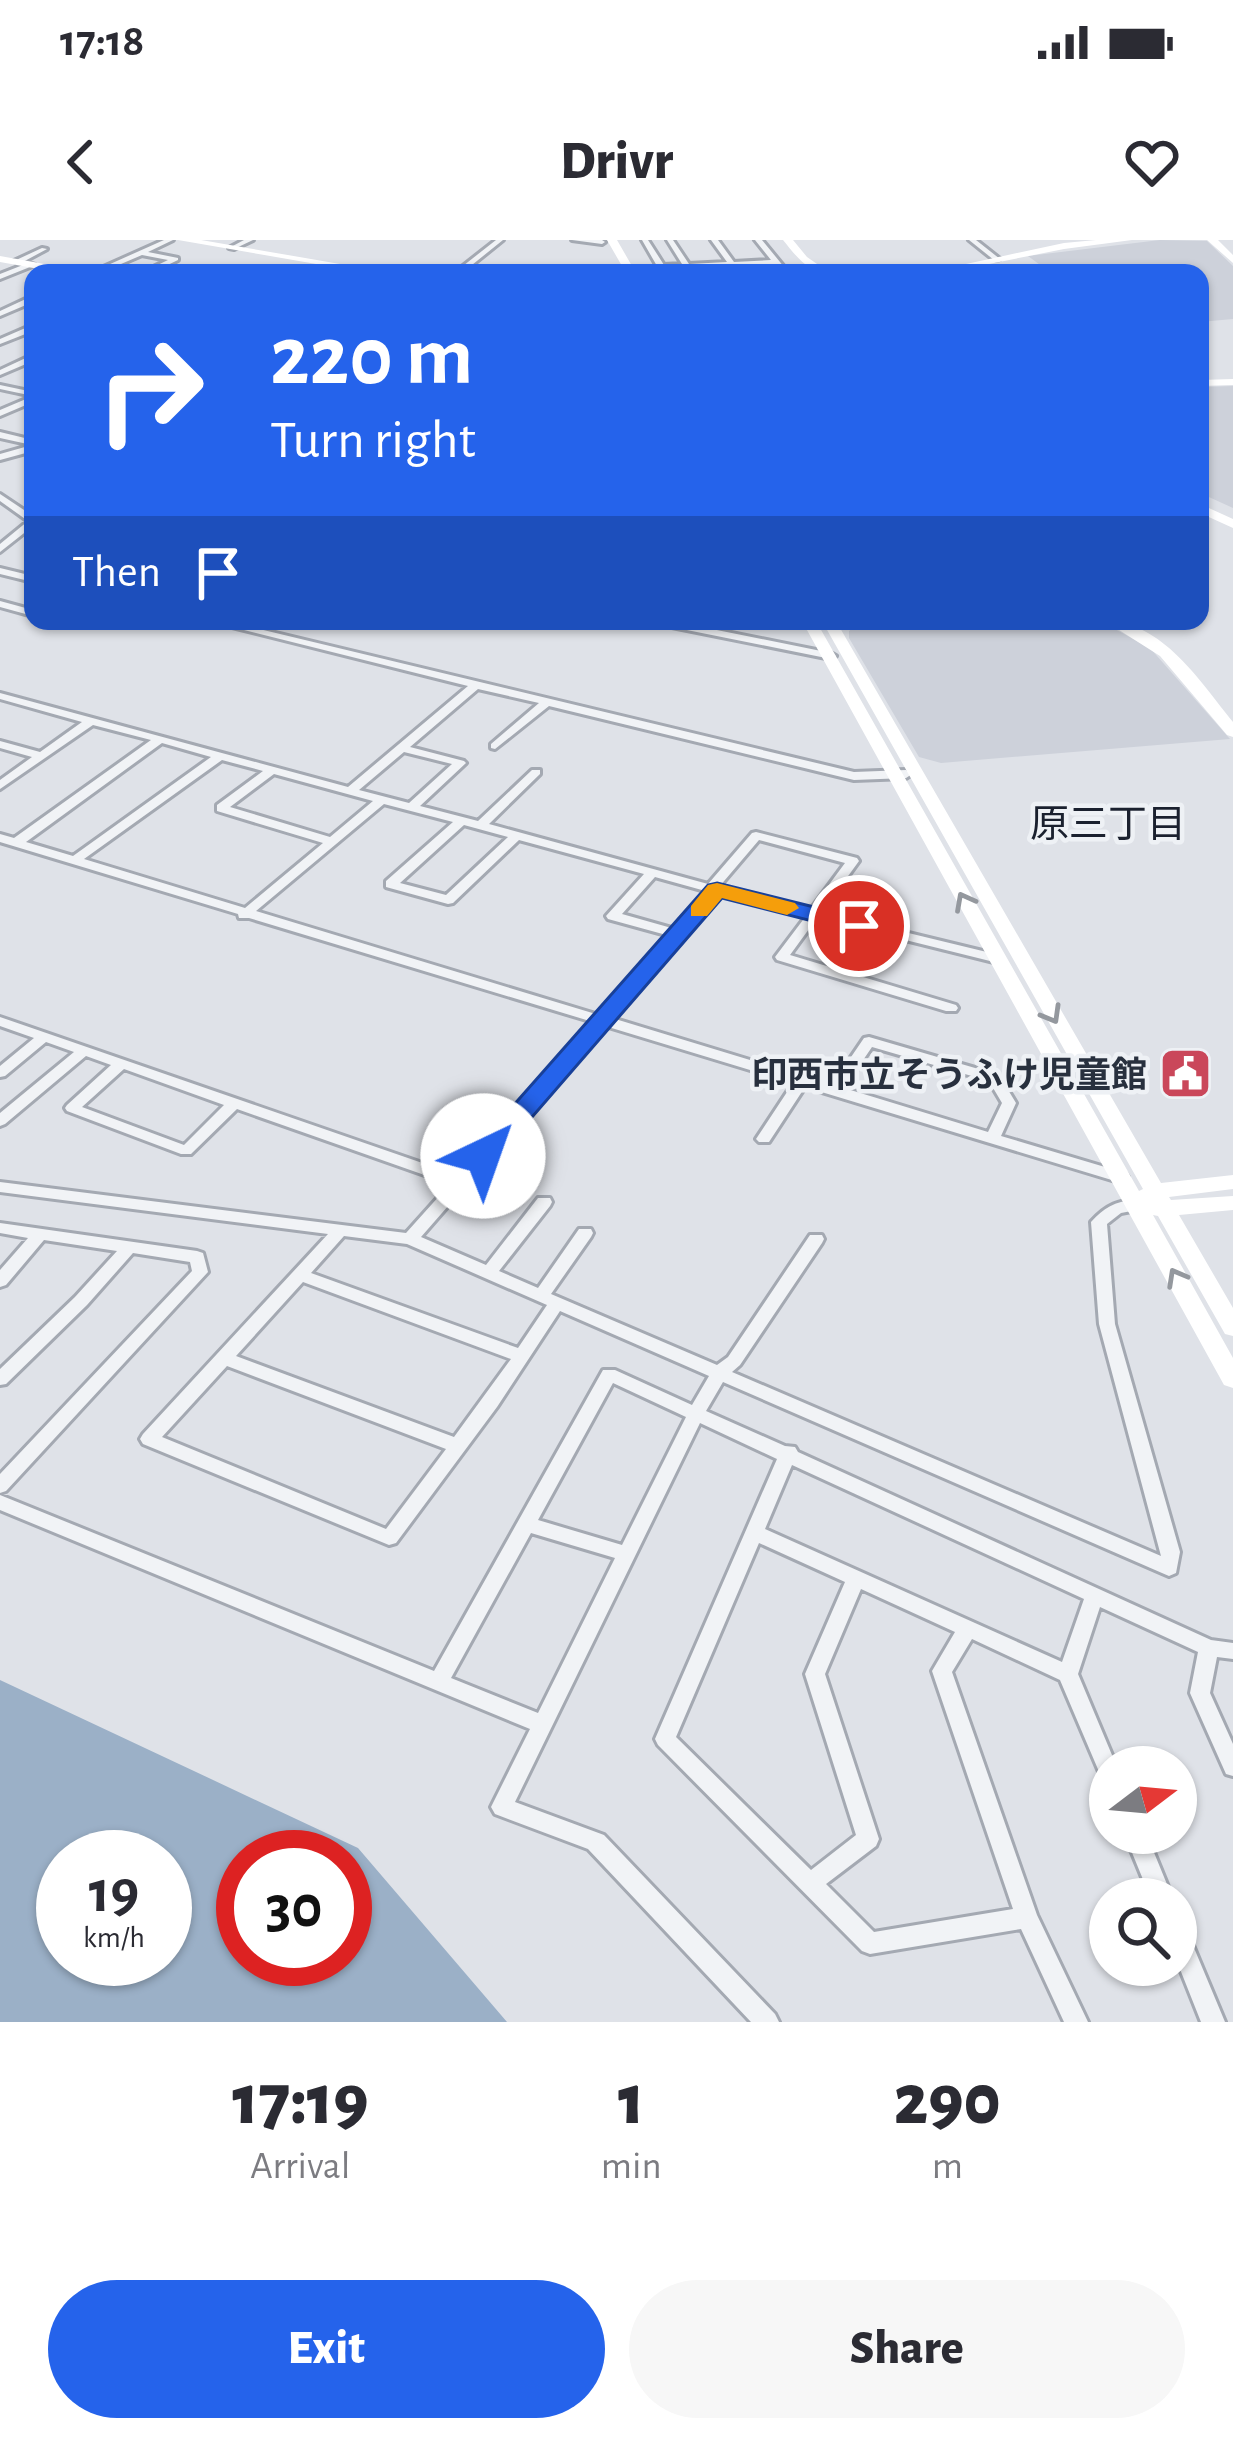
<!DOCTYPE html>
<html lang="en">
<head>
<meta charset="utf-8">
<style>
  :root { --surface:#fff; --page:#f7f7f7; --text:#2b2b33; --muted:#7c7c81; --accent:#2563eb }
  body { margin:0; font-family:"Alegreya Sans","Noto Sans JP",sans-serif; background:var(--page); color:var(--text); height:100vh; display:flex; flex-direction:column; font-size:45px; white-space:nowrap }
  * { box-sizing:border-box; margin:0 }
  p { font-size:39px; color:var(--muted) }
  .icon { flex:none; width:66px; height:66px; fill:none; stroke:currentColor; stroke-width:2; stroke-linecap:round; stroke-linejoin:round }
  .map { position:relative; height:1782px; overflow:hidden }
  .panel { display:flex; flex-direction:column; background:var(--surface); flex:1 }
  .panel>* { flex:none }
  .top-card { position:absolute; left:24px; top:24px; width:1185px; height:366px; border-radius:24px; box-shadow:0 3px 9px #0004; background:#2563eb; color:#fff; overflow:hidden }
  .needle { width:78px; rotate:74deg }
  .tools { position:absolute; left:1089px; top:1506px; display:grid; gap:24px }
  .tools a { display:grid; place-items:center; width:108px; height:108px; border-radius:50%; background:var(--surface); box-shadow:0 3px 9px #0004; font-size:60px }
  .speed { position:absolute; left:36px; top:1590px; display:flex; gap:24px; font-size:60px; font-weight:700; text-align:center }
  .speed>* { display:grid; place-content:center; width:156px; height:156px; border-radius:50%; background:var(--surface); box-shadow:0 3px 9px #0004; line-height:1 }
  .speed small { font-size:30px; font-weight:400 }
  .speed .limit { border:18px solid #d22; background:#fff; color:#111 }
  .pin { position:absolute; display:grid; place-items:center; width:102px; height:102px; color:#fff; margin:-51px; border:6px solid #fff; border-radius:50%; box-shadow:0 3px 12px #0007 }
  .me { position:absolute; width:132px; margin:-66px; rotate:42deg; stroke-linejoin:round; filter:drop-shadow(0 0 9px #0008) }
  .turn { display:flex; align-items:center; gap:42px; height:252px; padding:0 48px; font-size:54px }
  .turn .icon { width:156px; height:156px; stroke-width:2.5 }
  .turn b { display:block; font-size:84px; line-height:102px }
  .then { display:flex; align-items:center; height:114px; padding:0 48px; background:#0003; gap:24px; font-size:45px }
  .eta { display:flex; justify-content:space-evenly; align-items:center; height:204px; text-align:center }
  .eta b { font-size:72px; font-weight:800; line-height:84px }
  .action { display:flex; gap:24px; margin-top:auto; padding:24px 48px }
  .action a { flex:1; height:138px; border-radius:72px; background:var(--accent); color:#fff; font-size:48px; font-weight:800; line-height:138px; text-align:center }
  .action a+a { background:var(--page); color:var(--text) }
  .status { display:flex; justify-content:space-between; align-items:center; height:84px; padding:0 60px; background:var(--surface); direction:ltr }
  .status svg { height:33px; fill:currentColor }
  header { display:flex; justify-content:space-between; align-items:center; height:156px; padding:0 48px; background:var(--surface); font-size:54px; font-weight:800 }
  .map>svg:first-child { display:block }
  .built { fill:#cdd1da }
  .water { fill:#9bb0c7; fill-rule:evenodd }
  .lines { fill:none; stroke-linecap:round; stroke-linejoin:round }
  .street-casing { stroke:#a4a9b2; stroke-width:6 }
  .street { fill:#f1f3f6; fill-rule:evenodd }
  .secondary { fill:#fff; fill-rule:evenodd }
  .oneway { stroke:#94989e }
  .route { fill:#2563eb; stroke:#184099; stroke-width:3 }
  .slow { fill:#f59e0b }
  .labels { text-anchor:middle; stroke-width:9; stroke-linejoin:round; paint-order:stroke }
  .poi-label { font-size:36px; font-weight:bold; fill:#28303e; stroke:#eef1f5; text-anchor:end }
  .neighbourhood-label { font-size:39px; fill:#1b212f; stroke:#eef1f5 }
</style>
</head>
<body>
<div class="status"><b>17:18</b><svg viewBox="0 0 49 12"><path d="M0 12V9h3v3zM5 12V6h3v6zM10 12V3h3v9zM15 12V0h3v12zM26 1h20v11H26zM47 4h2v5h-2z"/></svg></div>
<header><svg class="icon" aria-label="back" viewBox="0 0 24 24"><path d="M15 5l-7 7 7 7"/></svg>Drivr<svg class="icon" aria-label="heart" viewBox="0 0 24 24"><path d="M12 20l-8-8c-3-5 5-10 8-4 3-6 11-1 8 4z"/></svg></header>
<div class="map">
<svg width="1233" height="1782" viewBox="0 0 1233 1782">
  <rect width="100%" height="100%" fill="#dfe2e8"/>
  <path class="built" d="M 1160,0 L 1207,1 L 1233,26 L 1233,79 L 1200,82 L 1200,33 L 1051,33 L 1028,16 Z
    M 1233,146 L 1233,268 L 1200,253 L 1200,147 Z
    M 897,381 L 1089,381 L 1115,389 L 1150,408 L 1230,499 L 941,523 L 919,517 L 849,398 L 849,391 L 855,386 Z"/>
  <path class="water" d="M 0,1440 L 358,1608 L 507,1782 L 0,1782 ZM 63,1617 L 165,1617 L 165,1719 L 63,1719 ZM 243,1617 L 345,1617 L 345,1719 L 243,1719 Z"/>
  <g class="lines">
    <defs>
      <path id="street" d="M 164,0 L 173,0 L 148,12 L 178,18 L 178,20 L 151,33 L 141,33 L 168,20 L 142,15 L 100,33 L 90,33 Z
        M 244,0 L 253,0 L 234,9 L 229,8 Z
        M 496,0 L 503,0 L 462,33 L 454,33 Z
        M 572,0 L 602,0 L 605,2 L 602,4 Z
        M 642,0 L 648,0 L 664,25 L 682,24 L 667,0 L 673,0 L 689,24 L 727,22 L 711,0 L 718,0 L 734,22 L 771,20 L 755,0 L 762,0 L 789,33 L 781,33 L 774,24 L 666,29 L 669,33 L 661,33 Z
        M 969,0 L 976,0 L 1000,19 L 994,20 Z
        M 42,8 L 47,9 L 21,23 L 14,21 Z
        M 28,23 L 35,25 L 0,39 L 0,34 Z
        M 191,28 L 213,33 L 188,32 Z
        M 30,57 L 33,57 L 33,62 L 0,76 L 0,71 Z
        M 30,86 L 33,86 L 33,91 L 0,104 L 0,99 Z
        M 30,116 L 33,116 L 33,121 L 0,135 L 0,130 Z
        M 0,145 L 33,152 L 33,156 L 0,149 Z
        M 33,156 L 33,162 L 0,176 L 0,170 Z
        M 0,192 L 33,200 L 33,211 L 0,220 L 0,214 L 32,205 L 0,198 Z
        M 0,254 L 33,276 L 33,286 L 0,312 L 0,304 L 28,281 L 0,261 Z
        M 0,328 L 33,336 L 33,342 L 0,334 Z
        M 0,361 L 33,370 L 33,376 L 0,367 Z
        M 208,381 L 226,381 L 854,532 L 906,530 L 912,534 L 906,538 L 854,540 L 549,466 L 495,509 L 491,508 L 491,504 L 539,463 L 478,449 L 410,507 L 464,521 L 466,523 L 420,566 L 478,581 L 532,530 L 540,530 L 540,534 L 489,584 L 708,644 L 752,593 L 756,592 L 857,618 L 859,621 L 822,672 L 999,715 L 1001,718 L 999,721 L 994,722 L 817,678 L 790,715 L 956,765 L 958,768 L 956,771 L 946,771 L 777,720 L 775,717 L 806,676 L 720,655 L 612,778 L 832,845 L 864,798 L 869,797 L 999,835 L 1016,863 L 1001,896 L 1125,933 L 1128,937 L 1125,941 L 1115,941 L 805,847 L 769,902 L 759,902 L 756,899 L 793,843 L 605,786 L 421,997 L 486,1025 L 538,958 L 550,958 L 552,962 L 550,966 L 499,1031 L 538,1048 L 579,989 L 591,989 L 593,993 L 591,997 L 551,1054 L 717,1125 L 728,1117 L 810,995 L 822,995 L 824,999 L 822,1003 L 740,1125 L 732,1132 L 1161,1316 L 1099,1084 L 1091,982 C 1105,966 1120,958 1142,961 L 1144,965 L 1142,969 L 1121,973 L 1107,984 L 1115,1084 L 1180,1312 L 1176,1333 L 1169,1336 L 1162,1333 L 723,1142 L 706,1171 L 785,1206 L 795,1207 L 798,1212 L 1211,1400 L 1233,1403 L 1233,1419 L 1217,1417 L 1210,1453 L 1233,1504 L 1233,1536 L 1226,1534 L 1190,1453 L 1198,1412 L 1100,1367 L 1078,1434 L 1117,1527 L 1110,1527 L 1110,1543 L 1103,1541 L 1060,1440 L 972,1399 L 952,1432 L 1037,1675 L 1088,1782 L 1064,1782 L 1021,1689 L 870,1714 L 862,1711 L 658,1505 L 655,1499 L 777,1219 L 700,1183 L 515,1562 L 604,1595 L 775,1774 L 779,1782 L 751,1782 L 588,1609 L 495,1574 L 491,1567 L 530,1489 L 0,1270 L 0,1255 L 434,1431 L 603,1130 L 615,1130 L 692,1165 L 709,1136 L 560,1071 L 497,1167 L 396,1303 L 389,1305 L 143,1204 L 140,1199 L 143,1194 L 328,994 L 0,952 L 0,942 L 406,993 L 450,944 L 237,869 L 191,914 L 181,914 L 67,871 L 65,868 L 67,865 L 111,825 L 86,816 L 5,884 L 0,886 L 0,873 L 74,812 L 46,802 L 5,836 L 0,837 L 0,826 L 34,798 L 0,786 L 0,777 L 457,935 L 593,782 L 249,678 L 239,678 L 238,674 L 0,602 L 0,594 L 14,598 L 151,500 L 93,485 L 0,549 L 0,540 L 32,517 L 0,508 L 0,501 L 40,512 L 82,482 L 0,459 L 0,453 L 348,547 L 468,446 ZM 162,503 L 211,517 L 73,616 L 26,602 ZM 404,512 L 452,524 L 409,563 L 359,550 ZM 222,520 L 263,531 L 217,565 L 217,571 L 323,603 L 245,668 L 84,619 ZM 274,534 L 373,561 L 330,597 L 230,567 ZM 384,564 L 453,582 L 386,641 L 386,647 L 448,664 L 453,663 L 519,600 L 644,634 L 606,676 L 608,679 L 670,696 L 599,775 L 256,671 ZM 464,585 L 508,597 L 446,655 L 400,643 ZM 759,600 L 845,623 L 811,669 L 719,647 ZM 655,637 L 709,652 L 675,689 L 622,674 ZM 872,807 L 989,841 L 1002,863 L 988,892 L 844,848 ZM 124,829 L 224,865 L 184,905 L 82,867 ZM 344,996 L 407,1004 L 547,1065 L 518,1108 L 311,1033 ZM 303,1042 L 511,1119 L 454,1197 L 236,1116 ZM 227,1126 L 446,1209 L 386,1289 L 162,1197 ZM 613,1143 L 686,1177 L 622,1305 L 538,1280 ZM 792,1225 L 1084,1359 L 1062,1422 L 765,1289 ZM 531,1293 L 615,1318 L 538,1473 L 451,1438 ZM 759,1303 L 845,1342 L 805,1434 L 856,1595 L 811,1630 L 676,1497 ZM 861,1349 L 955,1392 L 932,1431 L 1013,1669 L 874,1692 L 826,1644 L 876,1606 L 879,1599 L 825,1434 Z
        M 652,381 L 672,381 L 831,413 L 836,416 L 831,419 L 657,384 Z
        M 0,983 L 197,1011 L 203,1013 L 208,1032 L 6,1251 L 0,1253 L 0,1234 L 192,1031 L 190,1022 L 133,1013 L 87,1065 L 6,1144 L 0,1145 L 0,1129 L 75,1057 L 117,1011 L 44,1000 L 6,1045 L 0,1047 L 0,1030 L 28,998 L 0,993 Z
        M 1124,1593 L 1146,1593 L 1173,1659 L 1151,1659 Z
        M 1176,1681 L 1184,1684 L 1225,1782 L 1201,1782 L 1176,1719 Z"/>
    </defs>
    <use href="#street" class="street-casing"/>
    <use href="#street" class="street"/>
    <path class="secondary" d="M 178,0 L 201,0 L 392,33 L 368,33 Z
      M 607,0 L 617,0 L 636,33 L 626,33 Z
      M 783,0 L 793,0 L 807,17 L 830,33 C 808,33 796,16 783,0 Z
      M 1096,0 L 1132,0 L 1064,9 L 944,33 L 924,33 L 1064,3 Z
      M 1207,0 L 1218,0 L 1233,15 L 1233,23 Z
      M 0,16 L 78,30 L 83,33 L 61,33 L 0,22 Z
      M 1233,139 L 1233,145 L 1200,146 L 1200,140 Z
      M 1200,264 L 1233,279 L 1233,288 L 1200,273 Z
      M 802,381 L 816,381 L 1139,951 L 1143,949 L 822,381 L 836,381 L 1161,943 L 1233,935 L 1233,949 L 1169,957 L 1171,960 L 1233,956 L 1233,970 L 1179,975 L 1233,1068 L 1233,1096 L 1225,1094 L 1158,976 L 1153,975 L 1233,1118 L 1233,1148 L 1224,1145 Z
      M 1105,381 C 1162,381 1200,441 1233,482 L 1233,497 L 1227,495 L 1160,416 Z"/>
  </g>
  <defs><path id="oneway-chevron" d="M-2-3.5L2.5 0L-2 3.5" fill="none" stroke-width="1.6" stroke-linecap="round" stroke-linejoin="round" transform="scale(3)"/></defs>
  <g class="oneway">
    <use href="#oneway-chevron" transform="translate(964 661) rotate(-118)"/>
    <use href="#oneway-chevron" transform="translate(1052 775) rotate(60)"/>
    <use href="#oneway-chevron" transform="translate(1176 1037) rotate(-119)"/>
  </g>
  <path class="route" d="M 717,643 L 867,680 L 871,686 L 859,693 L 722,658 L 493,922 L 474,922 L 469,916 L 474,910 L 708,645 Z"/>
  <path class="slow" d="M 717,643 L 795,663 L 799,668 L 787,675 L 722,658 L 707,676 L 691,676 L 691,666 L 708,645 Z"/>
  <defs>
    <symbol id="civic-square" viewBox="-11 -11 22 22"><rect x="-9" y="-9" width="18" height="18" rx="4" fill="#ca475a" stroke="#eef1f5"/><path d="M-.6-6.5H3V-4.5H.6V-3L4-1V1h2V6H-6V1h2V-1L-.6-3ZM-1.2 2.5V6h2.4V2.5Z" fill="#fff"/></symbol>
  </defs>
  <g fill-rule="evenodd">
    <use href="#civic-square" x="1156" y="804" width="59" height="59"/>
  </g>
  <g class="labels">
    <g class="poi-label">
      <text x="1147" y="847">印西市立そうふけ児童館</text>
    </g>
    <g class="neighbourhood-label">
      <text x="1108" y="597">原三丁目</text>
    </g>
  </g>
</svg>
<div class="tools">
<a><svg class="needle" viewBox="-14 -14 28 28"><path d="M0-13l5 13h-10z" fill="#e53935"/><path d="M0 13l5-13h-10z" fill="#7c7c81"/></svg></a>
<a><svg class="icon" aria-label="search" viewBox="0 0 24 24"><circle cx="10" cy="10" r="6"/><path d="M15 15l6 6"/></svg></a>
</div>
<div class="speed"><div>19<small>km/h</small></div><div class="limit">30</div></div>
<div class="pin" style="left:859px;top:686px;background:#d93025"><svg class="icon" aria-label="arrive" viewBox="0 0 24 24"><path d="M6 21V4h12l-3 4 3 4H6"/></svg></div>
<svg class="me" style="left:483px;top:916px" viewBox="-20 -20 40 40"><circle r="19" fill="#fff"/><path d="M0-13L10 11 0 6-10 11z" fill="#2563eb"/></svg>
<div class="top-card">
<div class="turn"><svg class="icon" aria-label="right" viewBox="0 0 24 24"><path d="M7 20v-9h11M14 6l5 5-5 5"/></svg><div><b>220 m</b>Turn right</div></div>
<div class="then">Then<svg class="icon" aria-label="arrive" viewBox="0 0 24 24"><path d="M6 21V4h12l-3 4 3 4H6"/></svg></div>
</div>
</div>
<section class="panel">
<div class="eta">
<div><b>17:19</b><p>Arrival</p></div>
<div><b>1</b><p>min</p></div>
<div><b>290</b><p>m</p></div>
</div>
<div class="action"><a>Exit</a><a>Share</a></div>
</section>
</body>
</html>
